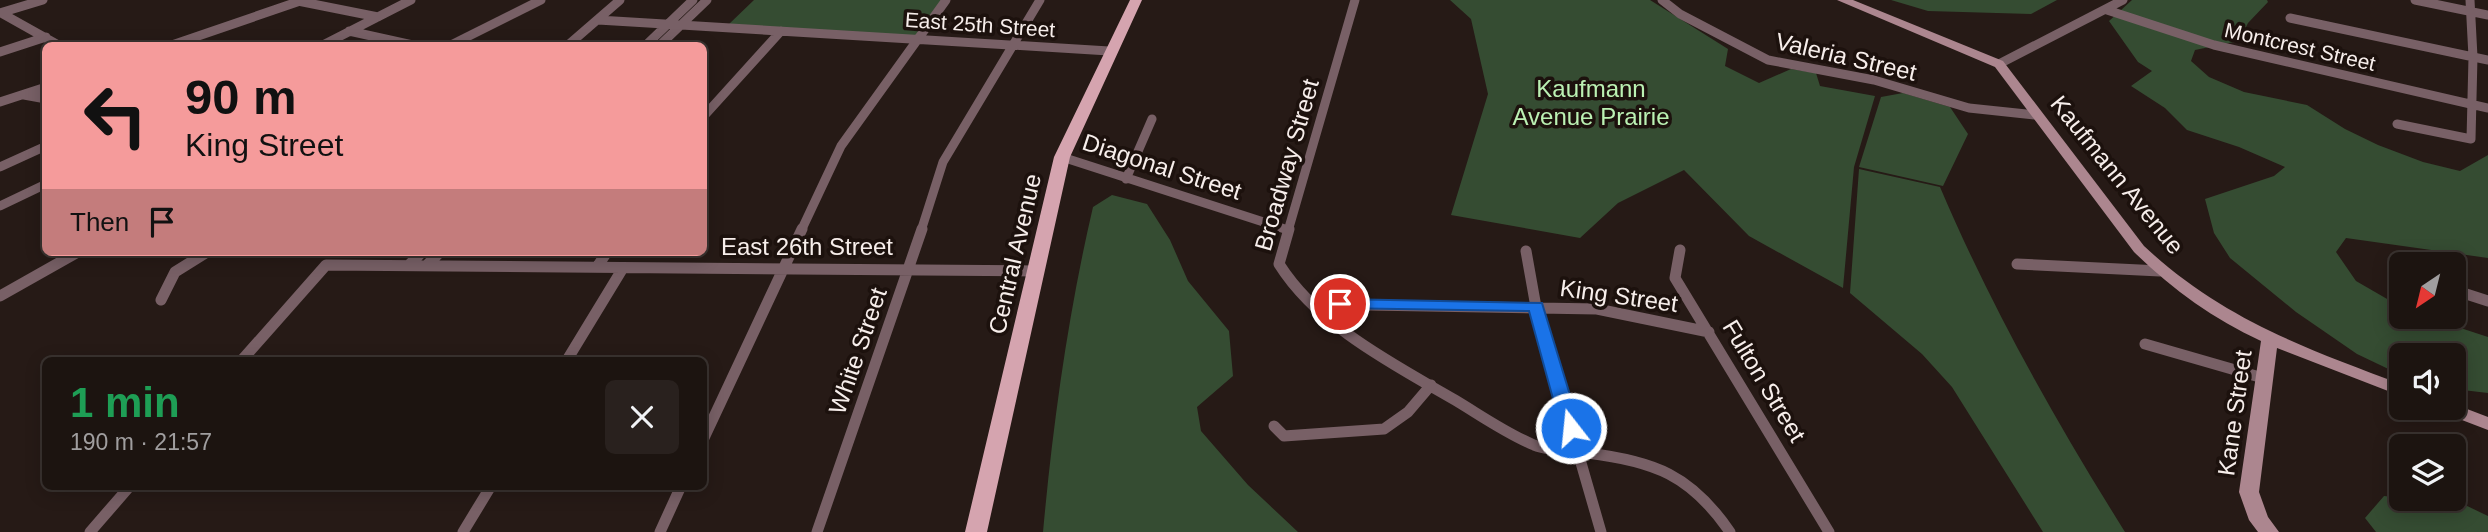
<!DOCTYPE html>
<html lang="en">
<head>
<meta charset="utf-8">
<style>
  :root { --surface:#1c1410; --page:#29211e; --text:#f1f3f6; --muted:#a09e9f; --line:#3a3330 }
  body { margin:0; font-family:Arial,sans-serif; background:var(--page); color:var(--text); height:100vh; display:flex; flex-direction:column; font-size:26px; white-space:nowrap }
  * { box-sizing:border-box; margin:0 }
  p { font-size:23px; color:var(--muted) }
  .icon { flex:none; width:38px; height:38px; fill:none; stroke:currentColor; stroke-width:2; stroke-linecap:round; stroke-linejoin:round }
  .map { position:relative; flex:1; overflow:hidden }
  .panel { position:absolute; left:42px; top:357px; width:665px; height:133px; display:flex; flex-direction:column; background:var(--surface); border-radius:10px; box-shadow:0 4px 18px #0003,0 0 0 2px var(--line) }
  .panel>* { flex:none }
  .banner { position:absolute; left:42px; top:42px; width:665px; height:214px; border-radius:10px; box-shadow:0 4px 18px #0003,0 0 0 2px var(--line); background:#f59b9b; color:#111; overflow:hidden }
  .needle { width:46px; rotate:215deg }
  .fabs { position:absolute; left:2389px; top:252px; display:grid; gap:14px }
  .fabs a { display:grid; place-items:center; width:77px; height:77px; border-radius:10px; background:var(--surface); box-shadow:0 4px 18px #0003,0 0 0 2px var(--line); font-size:35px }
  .pin { position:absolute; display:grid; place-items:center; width:60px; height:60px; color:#fff; margin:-30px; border:4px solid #fff; border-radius:50%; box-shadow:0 2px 7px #0007 }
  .me { position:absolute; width:77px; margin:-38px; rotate:344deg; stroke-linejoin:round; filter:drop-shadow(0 0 5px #0008) }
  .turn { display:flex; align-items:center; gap:24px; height:147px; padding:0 28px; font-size:32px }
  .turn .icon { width:91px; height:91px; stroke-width:2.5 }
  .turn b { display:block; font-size:49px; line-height:60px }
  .then { display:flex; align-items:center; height:66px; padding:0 28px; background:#0003; gap:14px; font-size:26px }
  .round { display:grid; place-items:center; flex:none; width:74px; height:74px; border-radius:10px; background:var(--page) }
  .headline { display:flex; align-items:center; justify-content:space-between; height:119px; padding:0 28px }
  h1 { font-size:42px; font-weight:600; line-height:52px; color:#1e9e55 }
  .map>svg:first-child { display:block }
  .green { fill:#354c32 }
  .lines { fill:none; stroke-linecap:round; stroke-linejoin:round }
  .street-far1 { stroke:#786066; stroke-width:9 }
  .street { stroke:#786066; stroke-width:11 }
  .secondary { fill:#ac868f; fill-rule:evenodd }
  .primary { fill:#d5a4af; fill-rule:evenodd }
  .route { fill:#1a73e8; stroke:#114b97; stroke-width:2 }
  .labels { text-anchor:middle; stroke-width:7; stroke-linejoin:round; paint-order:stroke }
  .far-street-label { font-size:21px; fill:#f7eeeb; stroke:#1c110d }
  .street-label { font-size:24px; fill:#f7eeeb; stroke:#1c110d }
  .park-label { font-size:24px; fill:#bbf1b3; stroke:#1c110d }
</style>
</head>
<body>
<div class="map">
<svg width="2488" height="532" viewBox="0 0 2488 532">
  <rect width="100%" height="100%" fill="#261a16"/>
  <path class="green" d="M 754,0 L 946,0 L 918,39 L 728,25 Z
    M 1450,0 L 1650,0 L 1728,49 L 1725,66 L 1759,83 L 1791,69 L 1816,73 L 1820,86 L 1875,96 L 1854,167 L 1843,288 L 1749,236 L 1684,170 L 1618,203 L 1580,238 L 1451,215 L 1488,94 L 1471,19 Z
    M 1891,0 L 2057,0 L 2031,14 L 1928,11 Z
    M 2132,0 L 2267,0 L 2268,2 L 2248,23 L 2239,41 L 2195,50 L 2191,61 L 2209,77 L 2244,92 L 2307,105 L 2345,129 L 2378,145 L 2423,162 L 2460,171 L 2488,155 L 2488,258 L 2346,238 L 2336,252 L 2356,281 L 2401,307 L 2401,317 L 2427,317 L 2488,337 L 2488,393 L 2454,389 L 2454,355 L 2401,355 L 2401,375 L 2357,354 L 2296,312 L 2230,258 L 2214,233 L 2205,199 L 2274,176 L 2285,167 L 2239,147 L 2187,130 L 2165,108 L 2131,86 L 2152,71 L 2138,62 L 2109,21 Z
    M 1903,93 L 1950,107 L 1968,134 L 1943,186 L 1859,167 L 1881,97 Z
    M 1859,169 L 1940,187 C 1992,309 2055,420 2125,532 L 2043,532 L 1952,387 L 1922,354 L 1850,293 Z
    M 1112,195 L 1147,204 L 1170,240 L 1188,281 L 1229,331 L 1233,376 L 1197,407 L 1201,431 L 1248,485 L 1298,532 L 1043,532 C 1053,423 1068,314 1093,207 Z
    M 2384,496 L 2463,504 L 2488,516 L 2488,532 L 2376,532 L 2365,518 Z"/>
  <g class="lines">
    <path class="street-far1" d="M 1662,0 L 1680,14 L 1768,60 L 1874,80 L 1969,108 L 2035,115
      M 2415,0 L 2488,15
      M 298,1 L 378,17
      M 2107,10 L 2214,45 L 2488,108
      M 0,13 L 43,0
      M 1,13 L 60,46
      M 2290,18 L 2488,60
      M 598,20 L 1109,51
      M 349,31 L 417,46
      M 169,46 L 303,0
      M 321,46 L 411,0
      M 449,46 L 541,0
      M 567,46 L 620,0
      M 645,46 L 693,0
      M 659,46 L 707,0
      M 0,52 L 46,37
      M 1999,64 L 2123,0
      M 24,95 L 46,99
      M 0,102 L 46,87
      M 704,116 L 781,31
      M 2397,124 L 2471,139 L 2473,57 L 2470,0
      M 1062,157 L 1288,230
      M 0,167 L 46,146
      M 1126,179 L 1152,119
      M 0,206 L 46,184
      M 801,231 L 841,146 L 946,0
      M 921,231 L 943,162 L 1040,0
      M 1288,231 L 1355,0"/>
    <path class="street" d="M 1289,229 L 1279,264 C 1318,326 1393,364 1455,400 C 1480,415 1507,434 1534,445 C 1550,451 1570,451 1587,453 C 1654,461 1691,475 1730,532
      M 1680,250 L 1675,278 L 1829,532
      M 1526,251 L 1536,307 L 1601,532
      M 2017,264 L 2160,271
      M 409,265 L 422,252
      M 427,265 L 440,252
      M 597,267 L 607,252
      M 2457,291 L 2488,301
      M 0,296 L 78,252
      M 161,300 L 175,272 L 207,252
      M 1312,304 L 1597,309 L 1709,332
      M 2145,344 L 2263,378
      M 242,360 L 326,265 L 1036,271
      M 567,360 L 623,268
      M 1274,426 L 1284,436 L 1384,429 L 1408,412 L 1431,385
      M 704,438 L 802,229
      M 90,532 L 130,486
      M 463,532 L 491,486
      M 660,532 L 681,486
      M 817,532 L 922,229"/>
    <path class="secondary" d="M 1837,0 L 1853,0 L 2003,61 L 2144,246 C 2221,318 2304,348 2401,384 L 2401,396 L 2277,348 L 2259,492 L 2268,517 L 2279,532 L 2258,532 L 2249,520 L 2239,492 L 2261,341 C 2213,319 2172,289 2134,252 L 1995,67 Z
      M 2454,404 L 2488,417 L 2488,430 L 2441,412 L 2438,408 L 2454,408 Z"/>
    <path class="primary" d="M 1130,0 L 1142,0 L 1070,157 L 987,532 L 965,532 L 1054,157 Z"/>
  </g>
  <path class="route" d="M 1340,299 L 1542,303 L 1580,428 L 1571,435 L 1561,428 L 1529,311 L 1334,308 L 1334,301 Z"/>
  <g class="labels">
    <g class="far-street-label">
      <text transform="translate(980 25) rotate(4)" y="7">East 25th Street</text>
      <text transform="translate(2300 47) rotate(13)" y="7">Montcrest Street</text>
    </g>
    <g class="street-label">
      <text transform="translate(1846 57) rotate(13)" y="8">Valeria Street</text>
      <text transform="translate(1287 165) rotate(-74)" y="8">Broadway Street</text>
      <text transform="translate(1162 167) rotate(18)" y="8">Diagonal Street</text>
      <text transform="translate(2117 175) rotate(51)" y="8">Kaufmann Avenue</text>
      <text x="807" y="255">East 26th Street</text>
      <text transform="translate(1015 254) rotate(-77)" y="8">Central Avenue</text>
      <text transform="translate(1619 296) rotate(8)" y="8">King Street</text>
      <text transform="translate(858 351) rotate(-71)" y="8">White Street</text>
      <text transform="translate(1764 381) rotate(59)" y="8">Fulton Street</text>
      <text transform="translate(2235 413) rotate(-82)" y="8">Kane Street</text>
    </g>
    <g class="park-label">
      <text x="1591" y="97">Kaufmann<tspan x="1591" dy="28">Avenue Prairie</tspan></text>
    </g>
  </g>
</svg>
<div class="fabs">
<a><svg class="needle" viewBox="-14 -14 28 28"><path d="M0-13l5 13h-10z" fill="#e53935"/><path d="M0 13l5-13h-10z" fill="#a09e9f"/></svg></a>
<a><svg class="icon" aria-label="sound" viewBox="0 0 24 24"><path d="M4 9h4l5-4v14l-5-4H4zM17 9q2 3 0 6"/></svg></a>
<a><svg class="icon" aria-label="layers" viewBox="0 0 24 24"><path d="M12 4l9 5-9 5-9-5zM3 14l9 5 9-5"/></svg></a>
</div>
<div class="pin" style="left:1340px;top:304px;background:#d93025"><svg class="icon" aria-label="arrive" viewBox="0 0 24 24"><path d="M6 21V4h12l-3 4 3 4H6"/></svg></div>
<svg class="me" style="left:1571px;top:428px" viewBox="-20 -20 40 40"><circle r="17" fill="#1a73e8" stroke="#fff" stroke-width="3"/><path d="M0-11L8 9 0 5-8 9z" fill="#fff"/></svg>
<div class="banner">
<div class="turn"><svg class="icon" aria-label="left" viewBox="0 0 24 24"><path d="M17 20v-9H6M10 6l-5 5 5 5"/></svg><div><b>90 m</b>King Street</div></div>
<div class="then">Then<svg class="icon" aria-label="arrive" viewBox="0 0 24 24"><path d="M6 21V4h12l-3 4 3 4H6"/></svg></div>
</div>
<section class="panel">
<div class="headline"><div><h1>1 min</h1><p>190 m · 21:57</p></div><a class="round"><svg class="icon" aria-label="close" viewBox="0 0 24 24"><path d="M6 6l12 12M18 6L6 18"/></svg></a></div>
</section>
</div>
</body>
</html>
